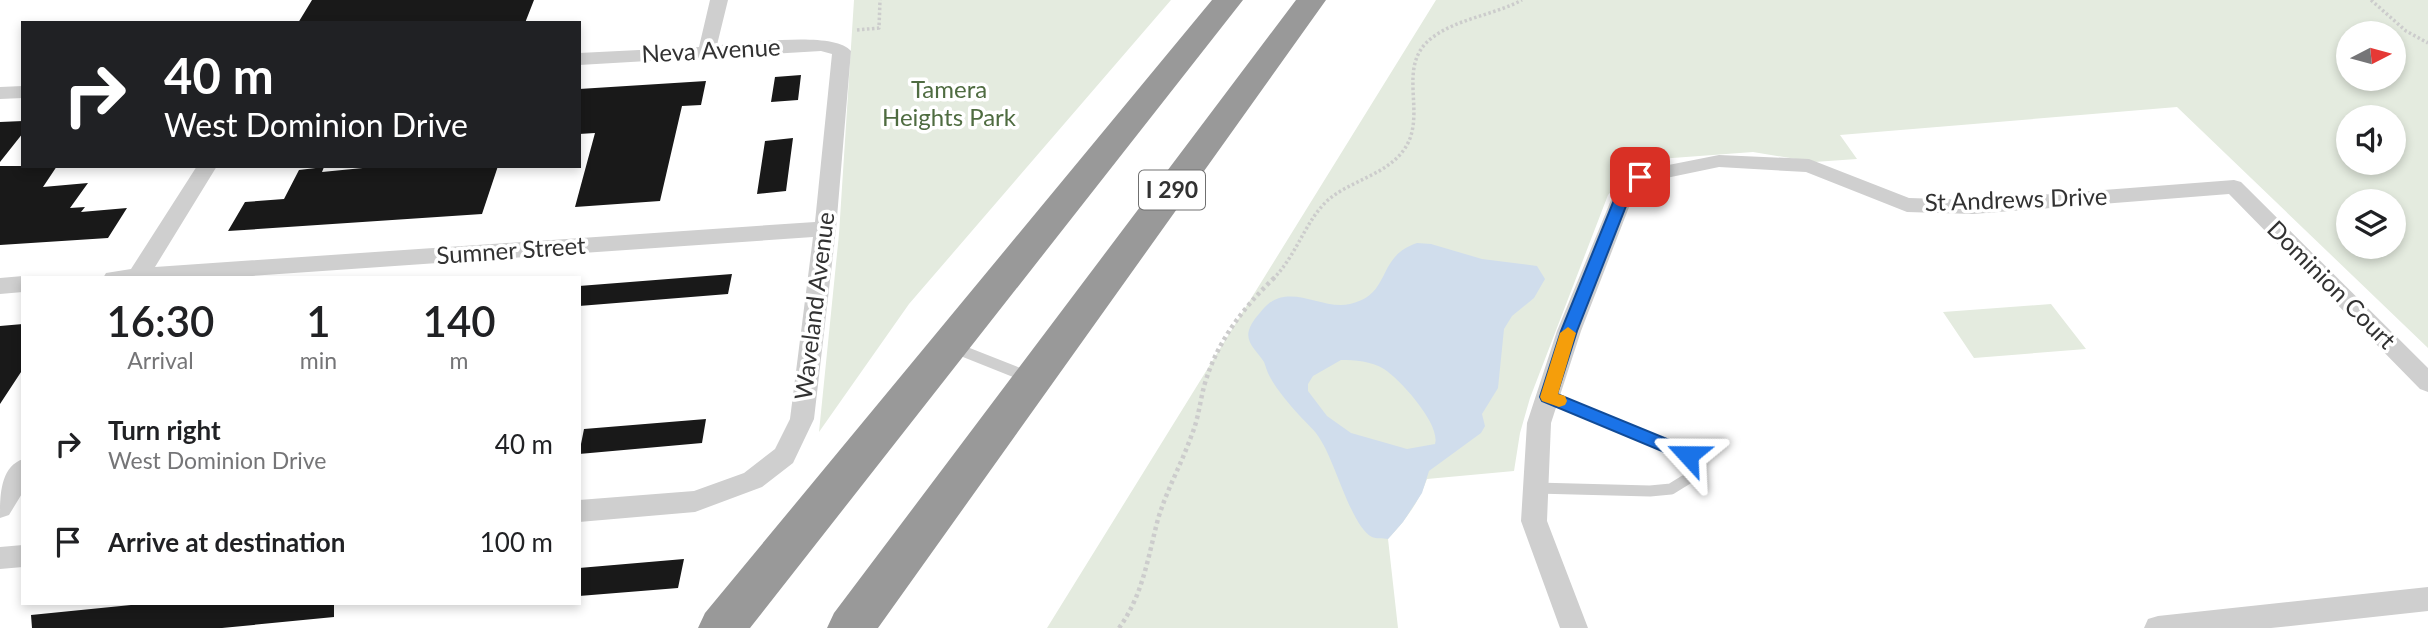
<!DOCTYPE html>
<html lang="en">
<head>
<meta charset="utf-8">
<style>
  :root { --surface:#fff; --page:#f6f6f6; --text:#202124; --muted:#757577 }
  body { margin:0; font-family:Lato,sans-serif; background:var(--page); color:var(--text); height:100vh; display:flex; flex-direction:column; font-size:26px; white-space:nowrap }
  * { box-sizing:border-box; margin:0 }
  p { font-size:23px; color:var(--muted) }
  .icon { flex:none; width:38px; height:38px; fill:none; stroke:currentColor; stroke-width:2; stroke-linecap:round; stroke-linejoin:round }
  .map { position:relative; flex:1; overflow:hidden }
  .panel { position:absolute; left:21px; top:276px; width:560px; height:329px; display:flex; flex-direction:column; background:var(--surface); border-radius:0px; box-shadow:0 4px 10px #0003 }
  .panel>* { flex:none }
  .banner { position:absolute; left:21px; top:21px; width:560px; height:147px; border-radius:0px; box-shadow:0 4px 10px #0003; background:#202124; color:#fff; overflow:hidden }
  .needle { width:46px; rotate:84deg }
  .buttons { position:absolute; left:2336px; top:21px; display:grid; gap:14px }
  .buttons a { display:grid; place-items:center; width:70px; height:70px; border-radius:50%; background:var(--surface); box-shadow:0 4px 10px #0003; font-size:35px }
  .pin { position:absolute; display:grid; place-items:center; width:60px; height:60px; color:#fff; margin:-30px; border-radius:14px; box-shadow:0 4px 10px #0006 }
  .me { position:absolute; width:77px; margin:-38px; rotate:294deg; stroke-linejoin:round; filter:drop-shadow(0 0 5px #0008) }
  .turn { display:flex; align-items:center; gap:24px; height:147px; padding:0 28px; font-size:32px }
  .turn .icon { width:91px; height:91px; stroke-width:2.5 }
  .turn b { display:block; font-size:49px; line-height:60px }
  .eta { display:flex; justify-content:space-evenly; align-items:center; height:119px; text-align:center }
  .eta b { font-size:42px; font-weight:600; line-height:49px }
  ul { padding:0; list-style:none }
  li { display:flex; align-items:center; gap:21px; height:98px; padding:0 28px }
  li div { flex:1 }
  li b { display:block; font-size:26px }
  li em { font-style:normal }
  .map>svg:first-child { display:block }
  .green { fill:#e4ebdf; fill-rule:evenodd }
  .water { fill:#d0ddec; fill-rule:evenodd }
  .building { fill:#191919 }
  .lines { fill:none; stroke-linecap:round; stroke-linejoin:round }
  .path-far1 { stroke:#ccc; stroke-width:3.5; stroke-dasharray:2.5 2.5; stroke-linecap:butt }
  .path { stroke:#ccc; stroke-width:4.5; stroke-dasharray:3.5 3.5; stroke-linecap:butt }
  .service { stroke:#cfcfcf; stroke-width:11 }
  .minor { fill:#cfcfcf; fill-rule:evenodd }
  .motorway { fill:#999; fill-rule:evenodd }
  .route { fill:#1a73e8; stroke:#114b97; stroke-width:2 }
  .slow { fill:#f59e0b }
  .labels { text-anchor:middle; stroke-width:7; stroke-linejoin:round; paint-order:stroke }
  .shield { fill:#fff; stroke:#707070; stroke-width:2 }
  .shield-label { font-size:23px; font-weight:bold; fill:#323232 }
  .street-label { font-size:24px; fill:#323232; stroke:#fff }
  .park-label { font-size:24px; fill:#4f6c41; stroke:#fff }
</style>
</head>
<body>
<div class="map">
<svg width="2428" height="628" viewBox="0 0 2428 628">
  <rect width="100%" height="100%" fill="#fff"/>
  <path class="green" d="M 854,0 L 1171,0 L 909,304 L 819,432 L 839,234 Z
    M 1436,0 L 2428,0 L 2428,348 L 2177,107 L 1840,135 L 1857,159 L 1814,162 L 1753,152 L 1659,159 L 1629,172 L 1608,195 L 1530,398 L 1520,433 L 1514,471 L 1427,479 C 1419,502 1405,521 1388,539 L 1398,628 L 1047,628 ZM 2348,33 L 2394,33 L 2394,79 L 2348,79 ZM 2348,117 L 2394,117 L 2394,163 L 2348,163 ZM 2348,201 L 2394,201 L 2394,247 L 2348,247 Z
    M 2051,304 L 2086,349 L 1974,358 L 1943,312 Z"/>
  <path class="water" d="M 1417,243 L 1431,244 L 1482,259 L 1537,266 L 1545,279 L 1534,298 L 1512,316 L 1504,329 L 1498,388 L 1482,414 L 1485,426 L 1481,433 L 1429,471 L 1422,493 L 1403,522 L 1388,539 C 1383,538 1376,539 1372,537 C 1351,526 1335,461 1320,439 C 1315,430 1306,423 1299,415 C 1289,404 1277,390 1270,377 C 1267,372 1266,367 1264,362 C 1258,352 1245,343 1249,330 C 1252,321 1258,315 1264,308 C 1289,281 1322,311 1350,304 C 1393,294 1375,257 1417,243 ZM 1341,360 C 1355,360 1371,361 1384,369 C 1401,380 1441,425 1435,444 L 1407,449 L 1351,433 L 1327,416 L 1308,391 L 1308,384 L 1313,376 Z"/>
  <path class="building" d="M 312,0 L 534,0 L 525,23 L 298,23 Z
    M 801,75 L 798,100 L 771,102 L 775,77 Z
    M 706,81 L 701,105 L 682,106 L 660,201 L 575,207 L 595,133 L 579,134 L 579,89 Z
    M 23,121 L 23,133 L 0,162 L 0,122 Z
    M 793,138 L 786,191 L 757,194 L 765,141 Z
    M 0,166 L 57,166 L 43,187 L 88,183 L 70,208 L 85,207 L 81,212 L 127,208 L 108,238 L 0,245 Z
    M 383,166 L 498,166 L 482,214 L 228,231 L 245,202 L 284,199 L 299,170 L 324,167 L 322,172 Z
    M 732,274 L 728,294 L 579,306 L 579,286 Z
    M 23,324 L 23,369 L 0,404 L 0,326 Z
    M 706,419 L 702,443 L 579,454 L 584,429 Z
    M 684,559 L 678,588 L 579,596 L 579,568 Z
    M 141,604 L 334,604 L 334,617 L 222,628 L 32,628 L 31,615 Z"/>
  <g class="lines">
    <path class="path-far1" d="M 2371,0 L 2406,31 L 2428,43
      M 857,30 L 879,28 L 880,0
      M 1273,279 C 1297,255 1305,221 1328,200 C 1350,181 1385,175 1403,151 C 1430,116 1393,66 1433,37 C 1459,18 1494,15 1522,0"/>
    <path class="path" d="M 1119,628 C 1143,595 1148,557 1158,519 C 1167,489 1182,463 1192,434 C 1199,417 1200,400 1205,383 C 1218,340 1243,308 1275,277"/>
    <path class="service" d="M 955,348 L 1028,377
      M 1536,488 L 1650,491 L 1671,489 L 1692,476 L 1688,455 L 1548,397"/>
    <path class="minor" d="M 710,0 L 728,0 L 717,45 C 745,44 834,30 851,51 L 836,229 L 814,419 L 793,463 L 762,487 L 695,512 L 579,522 L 579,500 L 694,491 L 744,473 L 775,449 L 790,419 L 813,237 L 222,278 L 103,278 L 106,273 L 131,269 L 197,166 L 217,166 L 155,267 L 815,222 L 832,54 L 821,51 L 579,65 L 579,53 L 699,47 Z
      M 23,86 L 23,98 L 0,99 L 0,87 Z
      M 1719,155 L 1809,159 L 1909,198 L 1973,200 L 2234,180 L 2241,182 L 2428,368 L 2428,392 L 2420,389 L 2229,194 L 1973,214 L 1907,212 L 1806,172 L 1719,167 L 1647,182 L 1631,202 L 1581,331 L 1551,423 L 1547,521 L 1588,628 L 1560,628 L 1521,521 L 1527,423 L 1557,331 L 1611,200 L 1633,172 Z
      M 23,276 L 30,278 L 23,278 L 23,292 L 0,294 L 0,278 Z
      M 23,459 L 23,492 L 9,515 L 0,518 C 0,496 0,467 23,459 Z
      M 23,545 L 23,567 L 0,569 L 0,547 Z
      M 2428,587 L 2428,611 L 2271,628 L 2144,628 L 2148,619 L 2158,616 Z"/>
    <path class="motorway" d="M 1212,0 L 1243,0 L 750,628 L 698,628 L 705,613 Z
      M 1296,0 L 1326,0 L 878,628 L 827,628 L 834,613 Z"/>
  </g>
  <path class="route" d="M 1640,172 L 1647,177 L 1628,201 L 1577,331 L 1557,394 L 1694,450 L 1697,455 L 1694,460 L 1688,462 L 1542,401 L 1540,397 L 1561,331 L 1614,200 L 1635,174 Z"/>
  <path class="slow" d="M 1568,327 L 1576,333 L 1558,394 L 1565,396 L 1567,401 L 1565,405 L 1559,407 L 1542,401 L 1540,397 L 1560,333 Z"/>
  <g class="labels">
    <rect class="shield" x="1139" y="170.5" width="66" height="39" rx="5"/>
    <g class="shield-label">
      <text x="1172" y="198">I 290</text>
    </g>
    <g class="street-label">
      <text transform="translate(711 51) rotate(-3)" y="8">Neva Avenue</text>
      <text transform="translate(2016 200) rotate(-2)" y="8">St Andrews Drive</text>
      <text transform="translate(511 251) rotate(-4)" y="8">Sumner Street</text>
      <text transform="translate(2331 285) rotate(45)" y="8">Dominion Court</text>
      <text transform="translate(815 306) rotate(-83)" y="8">Waveland Avenue</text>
    </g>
    <g class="park-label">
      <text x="949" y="98">Tamera<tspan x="949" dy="28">Heights Park</tspan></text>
    </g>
  </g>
</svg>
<div class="buttons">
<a><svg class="needle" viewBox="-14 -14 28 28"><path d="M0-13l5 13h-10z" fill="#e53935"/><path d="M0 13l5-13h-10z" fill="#757577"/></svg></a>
<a><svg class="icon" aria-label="sound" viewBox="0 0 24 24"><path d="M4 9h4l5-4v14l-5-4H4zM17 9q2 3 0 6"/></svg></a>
<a><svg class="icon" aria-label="layers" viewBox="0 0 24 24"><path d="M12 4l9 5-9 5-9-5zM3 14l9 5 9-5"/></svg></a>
</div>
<div class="pin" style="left:1640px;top:177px;background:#d93025"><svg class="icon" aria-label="arrive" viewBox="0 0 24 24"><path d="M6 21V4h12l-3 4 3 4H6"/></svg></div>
<svg class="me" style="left:1688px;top:455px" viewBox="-20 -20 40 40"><path d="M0-17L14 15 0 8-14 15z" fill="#1a73e8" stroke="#fff" stroke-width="4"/></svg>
<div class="banner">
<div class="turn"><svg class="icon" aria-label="right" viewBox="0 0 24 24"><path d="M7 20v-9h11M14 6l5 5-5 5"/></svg><div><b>40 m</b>West Dominion Drive</div></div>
</div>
<section class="panel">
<div class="eta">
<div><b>16:30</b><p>Arrival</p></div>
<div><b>1</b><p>min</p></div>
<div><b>140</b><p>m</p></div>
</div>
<ul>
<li><svg class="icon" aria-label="right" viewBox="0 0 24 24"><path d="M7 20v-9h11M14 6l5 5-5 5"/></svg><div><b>Turn right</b><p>West Dominion Drive</p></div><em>40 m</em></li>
<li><svg class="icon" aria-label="arrive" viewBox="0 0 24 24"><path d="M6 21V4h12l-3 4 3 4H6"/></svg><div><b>Arrive at destination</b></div><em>100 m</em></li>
</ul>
</section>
</div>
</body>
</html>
